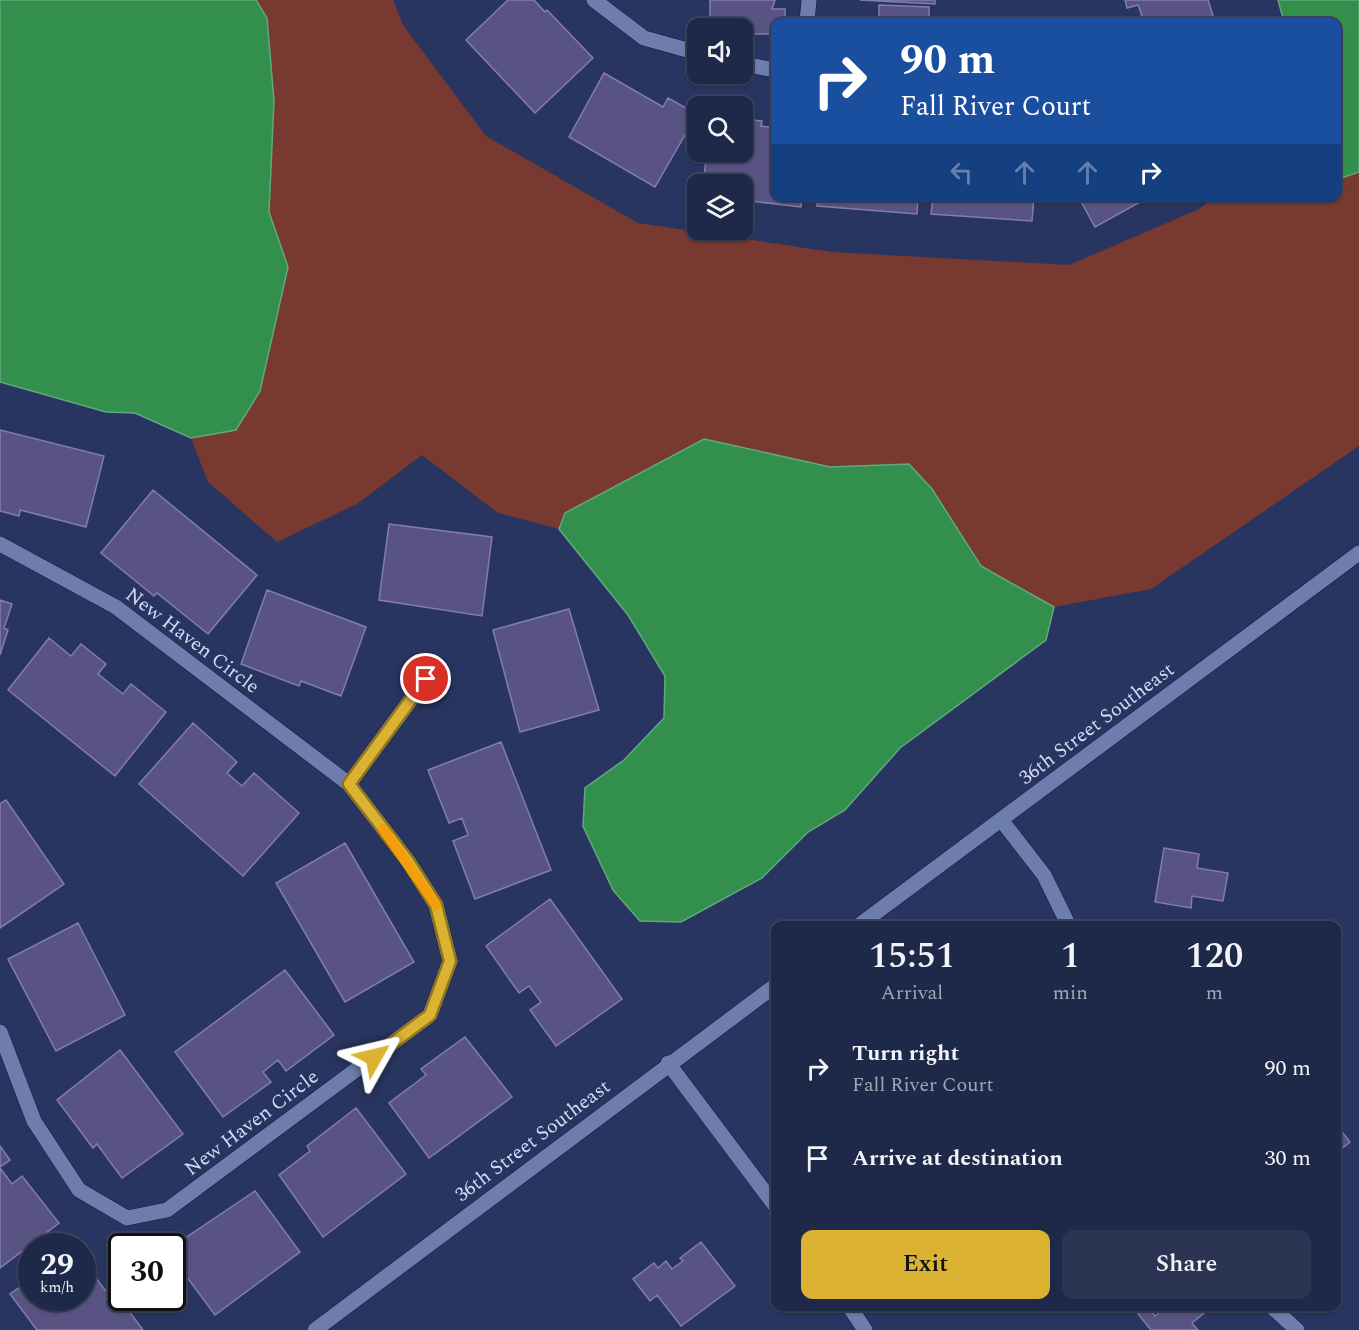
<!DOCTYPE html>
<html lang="en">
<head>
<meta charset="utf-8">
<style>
  :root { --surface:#1e2848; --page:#2b3452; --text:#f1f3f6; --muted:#a1a6b4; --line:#3c4460; --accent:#dcb233 }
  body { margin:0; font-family:Spectral,serif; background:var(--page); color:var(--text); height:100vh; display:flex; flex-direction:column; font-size:22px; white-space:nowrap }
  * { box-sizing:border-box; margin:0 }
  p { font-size:20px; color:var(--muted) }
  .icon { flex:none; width:33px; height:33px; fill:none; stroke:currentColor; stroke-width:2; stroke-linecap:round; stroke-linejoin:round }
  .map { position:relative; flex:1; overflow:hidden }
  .side { position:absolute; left:771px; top:921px; width:570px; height:390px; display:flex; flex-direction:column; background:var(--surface); border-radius:12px; box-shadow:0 2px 4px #0004,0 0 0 2px var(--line) }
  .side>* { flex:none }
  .top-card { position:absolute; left:771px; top:18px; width:570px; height:183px; border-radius:12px; box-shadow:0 2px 4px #0004,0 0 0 2px var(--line); background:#1a4fa0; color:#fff; overflow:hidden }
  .tools { position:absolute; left:687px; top:18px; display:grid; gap:12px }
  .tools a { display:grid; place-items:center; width:66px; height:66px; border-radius:12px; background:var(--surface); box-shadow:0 2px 4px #0004,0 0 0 2px var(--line); font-size:30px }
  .speed { position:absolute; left:18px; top:1233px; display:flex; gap:12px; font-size:30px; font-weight:700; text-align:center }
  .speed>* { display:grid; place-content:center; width:78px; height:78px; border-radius:50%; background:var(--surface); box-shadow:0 2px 4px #0004,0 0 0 2px var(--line); line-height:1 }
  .speed small { font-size:15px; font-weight:400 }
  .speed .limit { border:3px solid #111; border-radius:9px; background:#fff; color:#111 }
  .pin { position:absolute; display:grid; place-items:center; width:51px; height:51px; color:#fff; margin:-26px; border:3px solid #fff; border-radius:50%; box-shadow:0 2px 6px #0007 }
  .me { position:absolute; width:66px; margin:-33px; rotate:53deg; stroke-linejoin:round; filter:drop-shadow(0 0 4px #0008) }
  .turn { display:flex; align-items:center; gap:21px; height:126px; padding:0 30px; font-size:27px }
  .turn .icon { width:78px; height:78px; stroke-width:2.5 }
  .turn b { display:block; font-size:42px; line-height:51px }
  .lanes { display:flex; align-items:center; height:57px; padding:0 30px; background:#0003; justify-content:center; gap:30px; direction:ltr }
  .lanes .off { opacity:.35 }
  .eta { display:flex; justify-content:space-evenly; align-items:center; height:102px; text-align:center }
  .eta b { font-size:36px; font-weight:600; line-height:42px }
  .action { display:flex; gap:12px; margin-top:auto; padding:12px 30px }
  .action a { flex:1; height:69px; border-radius:12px; background:var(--accent); color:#111; font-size:24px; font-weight:600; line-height:69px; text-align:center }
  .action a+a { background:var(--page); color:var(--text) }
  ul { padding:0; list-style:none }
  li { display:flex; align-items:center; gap:18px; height:90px; padding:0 30px }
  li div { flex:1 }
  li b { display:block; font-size:22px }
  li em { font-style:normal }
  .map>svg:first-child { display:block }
  .green { fill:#773930 }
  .water { fill:#32904c; stroke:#62a77f; stroke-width:1.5 }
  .building { fill:#595383; stroke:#827cb0; stroke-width:1.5 }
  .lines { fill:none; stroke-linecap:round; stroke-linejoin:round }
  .minor-casing { stroke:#111b44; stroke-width:16 }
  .minor { stroke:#6c7dae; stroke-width:15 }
  .route-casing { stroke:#8f7421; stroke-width:15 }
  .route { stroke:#dcb233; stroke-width:10 }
  .slow { stroke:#f59e0b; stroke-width:10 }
  .labels { text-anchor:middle; stroke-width:5; stroke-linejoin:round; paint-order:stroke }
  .street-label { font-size:20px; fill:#d2dcf7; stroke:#283560 }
</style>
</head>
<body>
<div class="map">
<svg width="1359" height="1330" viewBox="0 0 1359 1330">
  <rect width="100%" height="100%" fill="#283560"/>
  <path class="green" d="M 256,0 L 393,0 L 403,25 L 486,136 L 638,223 L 832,252 L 1069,265 L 1199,209 L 1214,197 L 1336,196 L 1337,181 L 1359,172 L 1359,446 L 1151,589 L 1054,607 L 981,566 L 932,489 L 909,464 L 830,467 L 704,439 L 566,513 L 559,529 L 498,513 L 422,455 L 357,504 L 277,542 L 208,482 L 191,438 L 236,430 L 279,302 L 288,268 L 269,212 L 274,101 L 267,18 Z"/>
  <path class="water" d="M 0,0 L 256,0 L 267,18 L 274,101 L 269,212 L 288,267 L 260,391 L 236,430 L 191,438 L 135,413 L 106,412 L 0,382 Z
    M 1278,0 L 1359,0 L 1359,172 L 1336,180 L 1336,22 L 1284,22 Z
    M 704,439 L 830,467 L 909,464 L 932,489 L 981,566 L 1054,607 L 1046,640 L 900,748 L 845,810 L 808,832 L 762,878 L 681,922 L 640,921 L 613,890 L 583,826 L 585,788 L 624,760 L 664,718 L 665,676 L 628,615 L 559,529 L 565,513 Z"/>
  <path class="building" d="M 508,0 L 534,0 L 545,12 L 547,10 L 593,58 L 535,113 L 466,40 Z
    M 710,0 L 775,0 L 772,9 L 785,9 L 785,22 L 776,22 L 776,34 L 742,34 L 742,28 L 710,28 Z
    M 860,0 L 935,0 L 935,4 Z
    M 1125,0 L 1208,0 L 1215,22 L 1130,22 L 1129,20 L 1142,16 L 1138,5 L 1127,8 Z
    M 879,5 L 929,7 L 929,22 L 879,22 Z
    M 604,73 L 663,107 L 668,98 L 697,114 L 655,187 L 569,137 Z
    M 742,119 L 762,121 L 761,126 L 776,128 L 776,196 L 802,196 L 801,207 L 742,200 L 742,184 L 703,184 L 707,152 L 742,152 Z
    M 818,196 L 918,196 L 917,214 L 817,206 Z
    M 933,196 L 1034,196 L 1032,221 L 931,214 Z
    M 1078,196 L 1151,196 L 1095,227 Z
    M 0,430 L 104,456 L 86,527 L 20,510 L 19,516 L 0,511 Z
    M 153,490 L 257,575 L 208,634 L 157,593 L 154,596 L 101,553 Z
    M 389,524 L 492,537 L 482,616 L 379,600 Z
    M 267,590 L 366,627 L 341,696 L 301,681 L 299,686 L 241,664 Z
    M 0,600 L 12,604 L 4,628 L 8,630 L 0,655 Z
    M 569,609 L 599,710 L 520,732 L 493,630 Z
    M 49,638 L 71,656 L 81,644 L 106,664 L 98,674 L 123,694 L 131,684 L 166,712 L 115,776 L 8,690 Z
    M 193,723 L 237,762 L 227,773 L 242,786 L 254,773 L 299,813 L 243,876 L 139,784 Z
    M 501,742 L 551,870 L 475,899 L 453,841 L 468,835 L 462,818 L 449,823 L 428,770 Z
    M 6,800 L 64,884 L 0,928 L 0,804 Z
    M 345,843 L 414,962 L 345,1002 L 276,883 Z
    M 1164,848 L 1199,854 L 1197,868 L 1228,873 L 1223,901 L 1192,896 L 1191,908 L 1155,902 Z
    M 550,899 L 622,999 L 556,1046 L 530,1010 L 541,1002 L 529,986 L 519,993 L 486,946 Z
    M 78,923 L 125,1015 L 56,1051 L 8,959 Z
    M 285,970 L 334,1035 L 286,1071 L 278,1060 L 263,1072 L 271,1082 L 223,1117 L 175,1052 Z
    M 465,1037 L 512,1097 L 429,1158 L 389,1103 L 426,1075 L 421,1069 Z
    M 120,1050 L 183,1134 L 122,1178 L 97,1144 L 93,1148 L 57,1100 Z
    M 356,1108 L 406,1174 L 323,1237 L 279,1175 L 310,1151 L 307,1146 Z
    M 1336,1124 L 1350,1142 L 1336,1153 Z
    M 0,1146 L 10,1160 L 0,1167 Z
    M 0,1168 L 12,1184 L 22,1176 L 59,1223 L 0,1268 Z
    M 255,1191 L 300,1252 L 215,1315 L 172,1257 L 172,1247 Z
    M 701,1242 L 735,1286 L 681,1326 L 657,1295 L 650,1301 L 633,1279 L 654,1263 L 658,1268 L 666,1261 L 672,1269 L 683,1261 L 680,1258 Z
    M 82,1260 L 115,1303 L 120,1299 L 143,1330 L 37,1330 L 10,1294 L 32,1279 L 32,1298 L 82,1298 Z
    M 1167,1306 L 1206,1306 L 1209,1309 L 1192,1323 L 1198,1330 L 1151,1330 L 1138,1314 L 1148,1307 L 1155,1316 Z"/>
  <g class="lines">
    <defs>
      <path id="minor" d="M 594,0 L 644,38 L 698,53
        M 807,22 L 809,0
        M 742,64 L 776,70
        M 0,544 L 116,607 L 349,784 L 408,861 L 436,905 L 450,961 L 430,1015 L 167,1210 L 127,1218 L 79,1190 L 34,1121 L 0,1032
        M 349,784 L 426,679
        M 1002,821 L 1044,875 L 1069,926
        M 858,926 L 1359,553
        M 668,1063 L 776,1207
        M 849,1306 L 865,1330
        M 1271,1306 L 1297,1330
        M 315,1330 L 776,985"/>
    </defs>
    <use href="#minor" class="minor-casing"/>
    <use href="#minor" class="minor"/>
  </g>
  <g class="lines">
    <defs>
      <path id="route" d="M 374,1057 L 430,1015 L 450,961 L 436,905 L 408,861 L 349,784 L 426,679"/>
    </defs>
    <use href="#route" class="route-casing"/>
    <use href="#route" class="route"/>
    <path class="slow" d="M 383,829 L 436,905"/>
  </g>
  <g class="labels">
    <g class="street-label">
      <text transform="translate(193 640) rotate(37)" y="7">New Haven Circle</text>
      <text transform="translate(1096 723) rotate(-37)" y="7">36th Street Southeast</text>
      <text transform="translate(251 1122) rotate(-37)" y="7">New Haven Circle</text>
      <text transform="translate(532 1140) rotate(-37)" y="7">36th Street Southeast</text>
    </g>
  </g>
</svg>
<div class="tools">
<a><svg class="icon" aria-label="sound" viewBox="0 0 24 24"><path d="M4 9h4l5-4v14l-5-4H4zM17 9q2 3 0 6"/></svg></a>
<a><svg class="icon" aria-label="search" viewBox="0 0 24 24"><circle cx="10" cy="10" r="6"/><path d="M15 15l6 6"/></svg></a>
<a><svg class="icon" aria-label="layers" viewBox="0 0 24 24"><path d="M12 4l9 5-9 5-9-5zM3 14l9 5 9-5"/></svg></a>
</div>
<div class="speed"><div>29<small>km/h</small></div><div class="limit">30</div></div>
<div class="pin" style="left:426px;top:679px;background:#d93025"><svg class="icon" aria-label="arrive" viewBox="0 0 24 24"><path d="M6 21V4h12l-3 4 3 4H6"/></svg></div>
<svg class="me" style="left:374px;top:1057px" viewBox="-20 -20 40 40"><path d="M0-17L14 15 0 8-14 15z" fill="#dcb233" stroke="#fff" stroke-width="4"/></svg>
<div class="top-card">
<div class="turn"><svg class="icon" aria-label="right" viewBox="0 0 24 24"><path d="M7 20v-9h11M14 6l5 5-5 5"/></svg><div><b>90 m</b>Fall River Court</div></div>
<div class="lanes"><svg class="icon off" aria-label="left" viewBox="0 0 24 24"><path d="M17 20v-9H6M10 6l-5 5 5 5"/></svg><svg class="icon off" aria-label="ahead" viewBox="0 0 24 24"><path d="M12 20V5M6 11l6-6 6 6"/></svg><svg class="icon off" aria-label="ahead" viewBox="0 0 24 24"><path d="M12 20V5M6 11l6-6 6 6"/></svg><svg class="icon" aria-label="right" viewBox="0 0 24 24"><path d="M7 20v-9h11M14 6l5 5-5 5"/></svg></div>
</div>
<section class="side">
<div class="eta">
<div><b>15:51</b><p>Arrival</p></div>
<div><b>1</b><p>min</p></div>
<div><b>120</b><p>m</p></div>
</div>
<ul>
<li><svg class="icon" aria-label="right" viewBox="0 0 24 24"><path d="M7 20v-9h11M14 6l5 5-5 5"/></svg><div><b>Turn right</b><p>Fall River Court</p></div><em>90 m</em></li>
<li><svg class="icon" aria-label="arrive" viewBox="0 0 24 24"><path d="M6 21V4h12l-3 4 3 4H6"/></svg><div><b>Arrive at destination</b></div><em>30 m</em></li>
</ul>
<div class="action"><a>Exit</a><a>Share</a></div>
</section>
</div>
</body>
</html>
